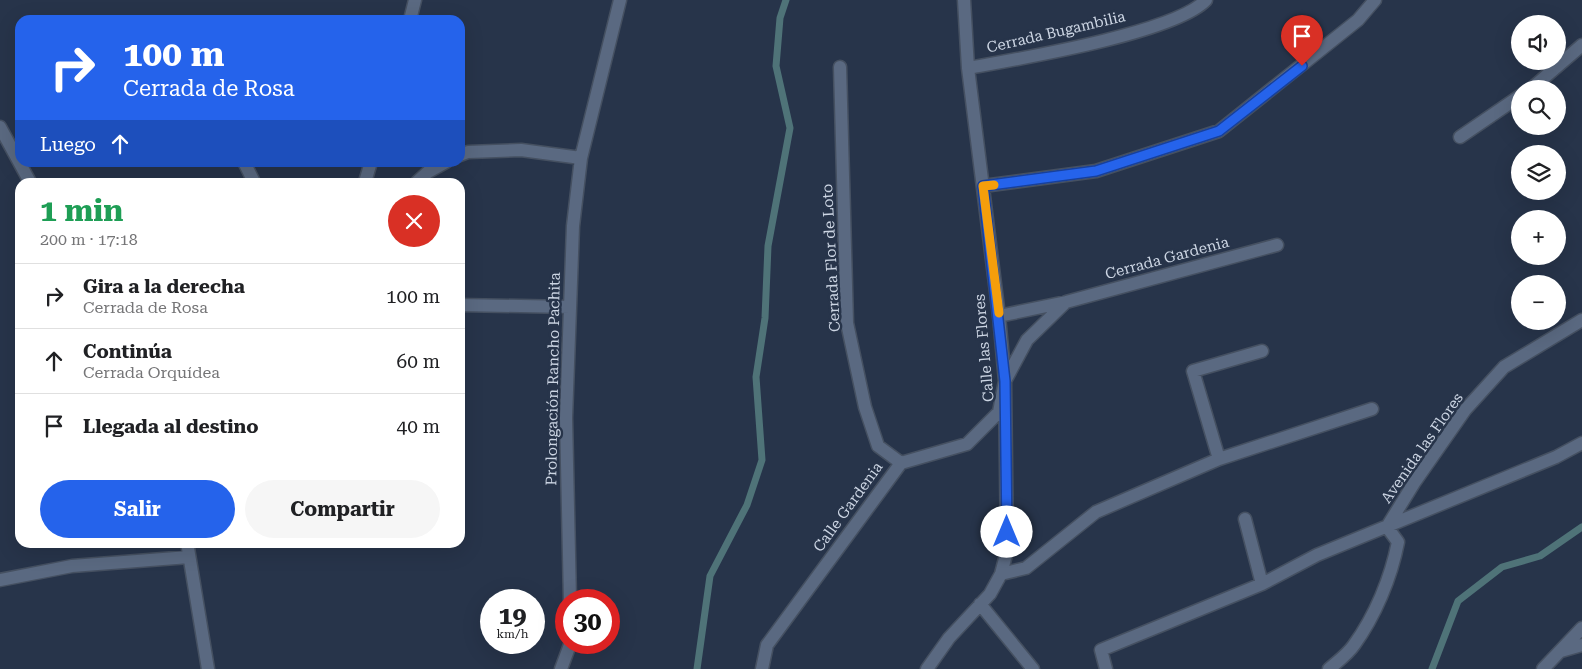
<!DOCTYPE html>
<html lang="es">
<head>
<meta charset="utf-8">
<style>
  :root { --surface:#fff; --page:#f6f6f6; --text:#202124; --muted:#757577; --line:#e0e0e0; --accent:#2563eb }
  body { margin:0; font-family:"Roboto Serif",serif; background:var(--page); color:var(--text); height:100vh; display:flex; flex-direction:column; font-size:19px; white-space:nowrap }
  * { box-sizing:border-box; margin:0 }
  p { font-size:16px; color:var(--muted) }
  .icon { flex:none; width:28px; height:28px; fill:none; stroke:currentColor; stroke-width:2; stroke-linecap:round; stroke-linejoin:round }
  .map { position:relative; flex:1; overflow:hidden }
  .drawer { position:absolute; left:15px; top:178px; width:450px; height:370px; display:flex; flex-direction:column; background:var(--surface); border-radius:15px; box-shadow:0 5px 20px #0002 }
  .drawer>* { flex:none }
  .hud { position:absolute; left:15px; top:15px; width:450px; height:152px; border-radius:15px; box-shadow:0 5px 20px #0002; background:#2563eb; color:#fff; overflow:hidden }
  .tools { position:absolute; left:1511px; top:15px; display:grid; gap:10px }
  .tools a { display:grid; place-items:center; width:55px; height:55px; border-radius:50%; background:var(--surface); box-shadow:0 5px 20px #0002; font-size:25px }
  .speed { position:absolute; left:480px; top:589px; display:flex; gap:10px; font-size:25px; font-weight:700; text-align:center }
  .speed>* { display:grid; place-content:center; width:65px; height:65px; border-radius:50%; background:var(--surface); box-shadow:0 5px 20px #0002; line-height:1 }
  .speed small { font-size:12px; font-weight:400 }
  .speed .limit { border:8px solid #d22; background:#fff; color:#111 }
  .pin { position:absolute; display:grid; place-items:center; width:42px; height:42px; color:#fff; margin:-51px -21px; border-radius:50% 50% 50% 0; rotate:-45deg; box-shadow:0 0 5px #0007 }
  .pin .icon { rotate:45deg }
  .me { position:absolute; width:55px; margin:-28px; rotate:0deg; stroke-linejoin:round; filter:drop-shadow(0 0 4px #0008) }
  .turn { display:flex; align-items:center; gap:18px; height:105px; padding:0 25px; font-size:22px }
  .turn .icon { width:65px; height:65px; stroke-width:2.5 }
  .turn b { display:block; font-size:35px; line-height:42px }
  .then { display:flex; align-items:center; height:48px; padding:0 25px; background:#0003; gap:10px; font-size:19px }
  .round { display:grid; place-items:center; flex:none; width:52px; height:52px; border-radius:26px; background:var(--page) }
  .headline { display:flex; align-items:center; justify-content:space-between; height:85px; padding:0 25px }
  h1 { font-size:30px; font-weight:700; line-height:38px; color:#1e9e55 }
  .action { display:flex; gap:10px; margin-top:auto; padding:10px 25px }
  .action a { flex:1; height:58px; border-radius:30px; background:var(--accent); color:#fff; font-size:20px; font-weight:700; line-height:58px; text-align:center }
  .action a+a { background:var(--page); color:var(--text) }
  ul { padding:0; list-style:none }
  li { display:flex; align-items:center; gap:15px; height:65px; padding:0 25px; border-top:1px solid var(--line) }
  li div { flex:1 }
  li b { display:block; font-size:19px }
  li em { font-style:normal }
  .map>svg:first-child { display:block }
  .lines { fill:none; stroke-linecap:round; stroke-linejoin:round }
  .stream { stroke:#4f7378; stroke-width:7 }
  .minor-casing { stroke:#455061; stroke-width:15 }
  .minor { stroke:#5a6981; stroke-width:12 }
  .route-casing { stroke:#184099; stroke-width:12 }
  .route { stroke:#2563eb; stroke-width:9 }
  .slow { stroke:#f59e0b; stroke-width:9 }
  .labels { text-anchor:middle; stroke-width:5; stroke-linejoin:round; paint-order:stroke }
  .street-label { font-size:15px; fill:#ccd5e3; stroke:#27344a }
</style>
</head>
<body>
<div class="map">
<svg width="1582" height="669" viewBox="0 0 1582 669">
  <rect width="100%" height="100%" fill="#27344a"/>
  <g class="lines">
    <path class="stream" d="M 697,669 L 710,576 L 747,505 L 762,460 L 756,377 L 765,318 L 768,246 L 790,128 L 776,66 L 780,18 L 786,0
      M 1432,669 L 1458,601 L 1502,567 L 1540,556 L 1582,527"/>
    <defs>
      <path id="minor" d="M 410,20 L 415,0
        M 840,67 L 847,323 L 865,407 L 878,446 L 901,463
        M 968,68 C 1018,59 1175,33 1206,0
        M 1531,89 L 1582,45
        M 0,127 L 30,182
        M 1460,137 L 1520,96
        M 460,155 L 468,152 L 521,150 L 581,158
        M 244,162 L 254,182
        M 365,182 L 371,162
        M 417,182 L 428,172 L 446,162
        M 983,186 L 1096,171 L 1219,131 L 1358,20 L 1375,0
        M 460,305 L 570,307
        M 999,316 L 1066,302 L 1277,245
        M 1219,459 L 1372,409
        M 1245,519 L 1262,584
        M 1387,527 L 1414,483 L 1465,410 L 1504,367 L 1582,320
        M 187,542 L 208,669
        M 1001,574 L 1026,568 L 1096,512 L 1219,459 L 1193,371 L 1262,351
        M 0,580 L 72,566 L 189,557
        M 570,600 L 566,418 L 573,226 L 581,158 L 620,0
        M 980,604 L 1033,669
        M 1561,651 L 1582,645
        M 561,669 L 571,642
        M 762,669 L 767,645 L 901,463 L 967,444 L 999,412 L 1005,381 L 1027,340 L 1066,302
        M 927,669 L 949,638 L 990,594 L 1001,574 L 1007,551 L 1005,381 L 999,316 L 968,68 L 964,0
        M 1106,669 L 1101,650 L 1262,584 L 1317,555 L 1556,457 L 1582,443
        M 1329,669 C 1337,662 1348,654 1354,645 C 1375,616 1391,578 1398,542 L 1387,527
        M 1543,669 L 1582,628"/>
    </defs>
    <use href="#minor" class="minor-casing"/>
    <use href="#minor" class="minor"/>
  </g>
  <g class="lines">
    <defs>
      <path id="route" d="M 1007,532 L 1005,381 L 983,186 L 1096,171 L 1219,131 L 1302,66"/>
    </defs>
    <use href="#route" class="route-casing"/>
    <use href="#route" class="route"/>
    <path class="slow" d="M 994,185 L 983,186 L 999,313"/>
  </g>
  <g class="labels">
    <g class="street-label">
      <text transform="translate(1056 32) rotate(-13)" y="5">Cerrada Bugambilia</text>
      <text transform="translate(831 258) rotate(-93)" y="5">Cerrada Flor de Loto</text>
      <text transform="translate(1167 258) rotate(-15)" y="5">Cerrada Gardenia</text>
      <text transform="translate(984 348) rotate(-95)" y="5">Calle las Flores</text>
      <text transform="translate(553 379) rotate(-89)" y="5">Prolongación Rancho Pachita</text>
      <text transform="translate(1422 448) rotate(-55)" y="5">Avenida las Flores</text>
      <text transform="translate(848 507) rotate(-54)" y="5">Calle Gardenia</text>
    </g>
  </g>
</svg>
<div class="tools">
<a><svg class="icon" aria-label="sound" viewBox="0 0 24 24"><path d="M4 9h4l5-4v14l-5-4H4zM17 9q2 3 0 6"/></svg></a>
<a><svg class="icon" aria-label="search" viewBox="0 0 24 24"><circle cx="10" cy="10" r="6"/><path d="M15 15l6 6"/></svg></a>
<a><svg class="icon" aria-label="layers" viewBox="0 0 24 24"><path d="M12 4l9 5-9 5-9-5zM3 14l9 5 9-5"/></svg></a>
<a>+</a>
<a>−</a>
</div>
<div class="speed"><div>19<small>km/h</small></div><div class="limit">30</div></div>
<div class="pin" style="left:1302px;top:66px;background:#d93025"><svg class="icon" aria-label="arrive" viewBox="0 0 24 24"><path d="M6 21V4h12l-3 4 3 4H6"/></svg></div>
<svg class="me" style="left:1007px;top:532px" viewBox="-20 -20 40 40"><circle r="19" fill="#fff"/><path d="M0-13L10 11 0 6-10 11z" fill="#2563eb"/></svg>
<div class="hud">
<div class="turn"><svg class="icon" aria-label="right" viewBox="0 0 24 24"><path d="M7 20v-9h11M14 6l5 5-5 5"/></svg><div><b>100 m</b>Cerrada de Rosa</div></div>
<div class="then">Luego<svg class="icon" aria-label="ahead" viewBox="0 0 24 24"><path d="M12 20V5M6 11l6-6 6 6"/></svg></div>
</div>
<section class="drawer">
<div class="headline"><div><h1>1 min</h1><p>200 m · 17:18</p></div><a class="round" style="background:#d93025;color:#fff"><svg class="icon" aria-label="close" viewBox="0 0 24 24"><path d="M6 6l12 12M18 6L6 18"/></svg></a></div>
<ul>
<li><svg class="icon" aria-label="right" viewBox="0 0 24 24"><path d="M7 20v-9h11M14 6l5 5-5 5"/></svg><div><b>Gira a la derecha</b><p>Cerrada de Rosa</p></div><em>100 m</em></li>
<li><svg class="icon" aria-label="ahead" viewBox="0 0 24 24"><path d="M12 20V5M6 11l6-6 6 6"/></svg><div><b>Continúa</b><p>Cerrada Orquídea</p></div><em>60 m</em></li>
<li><svg class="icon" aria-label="arrive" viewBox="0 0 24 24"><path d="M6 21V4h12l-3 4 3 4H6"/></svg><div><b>Llegada al destino</b></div><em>40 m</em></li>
</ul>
<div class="action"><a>Salir</a><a>Compartir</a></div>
</section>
</div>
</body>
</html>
